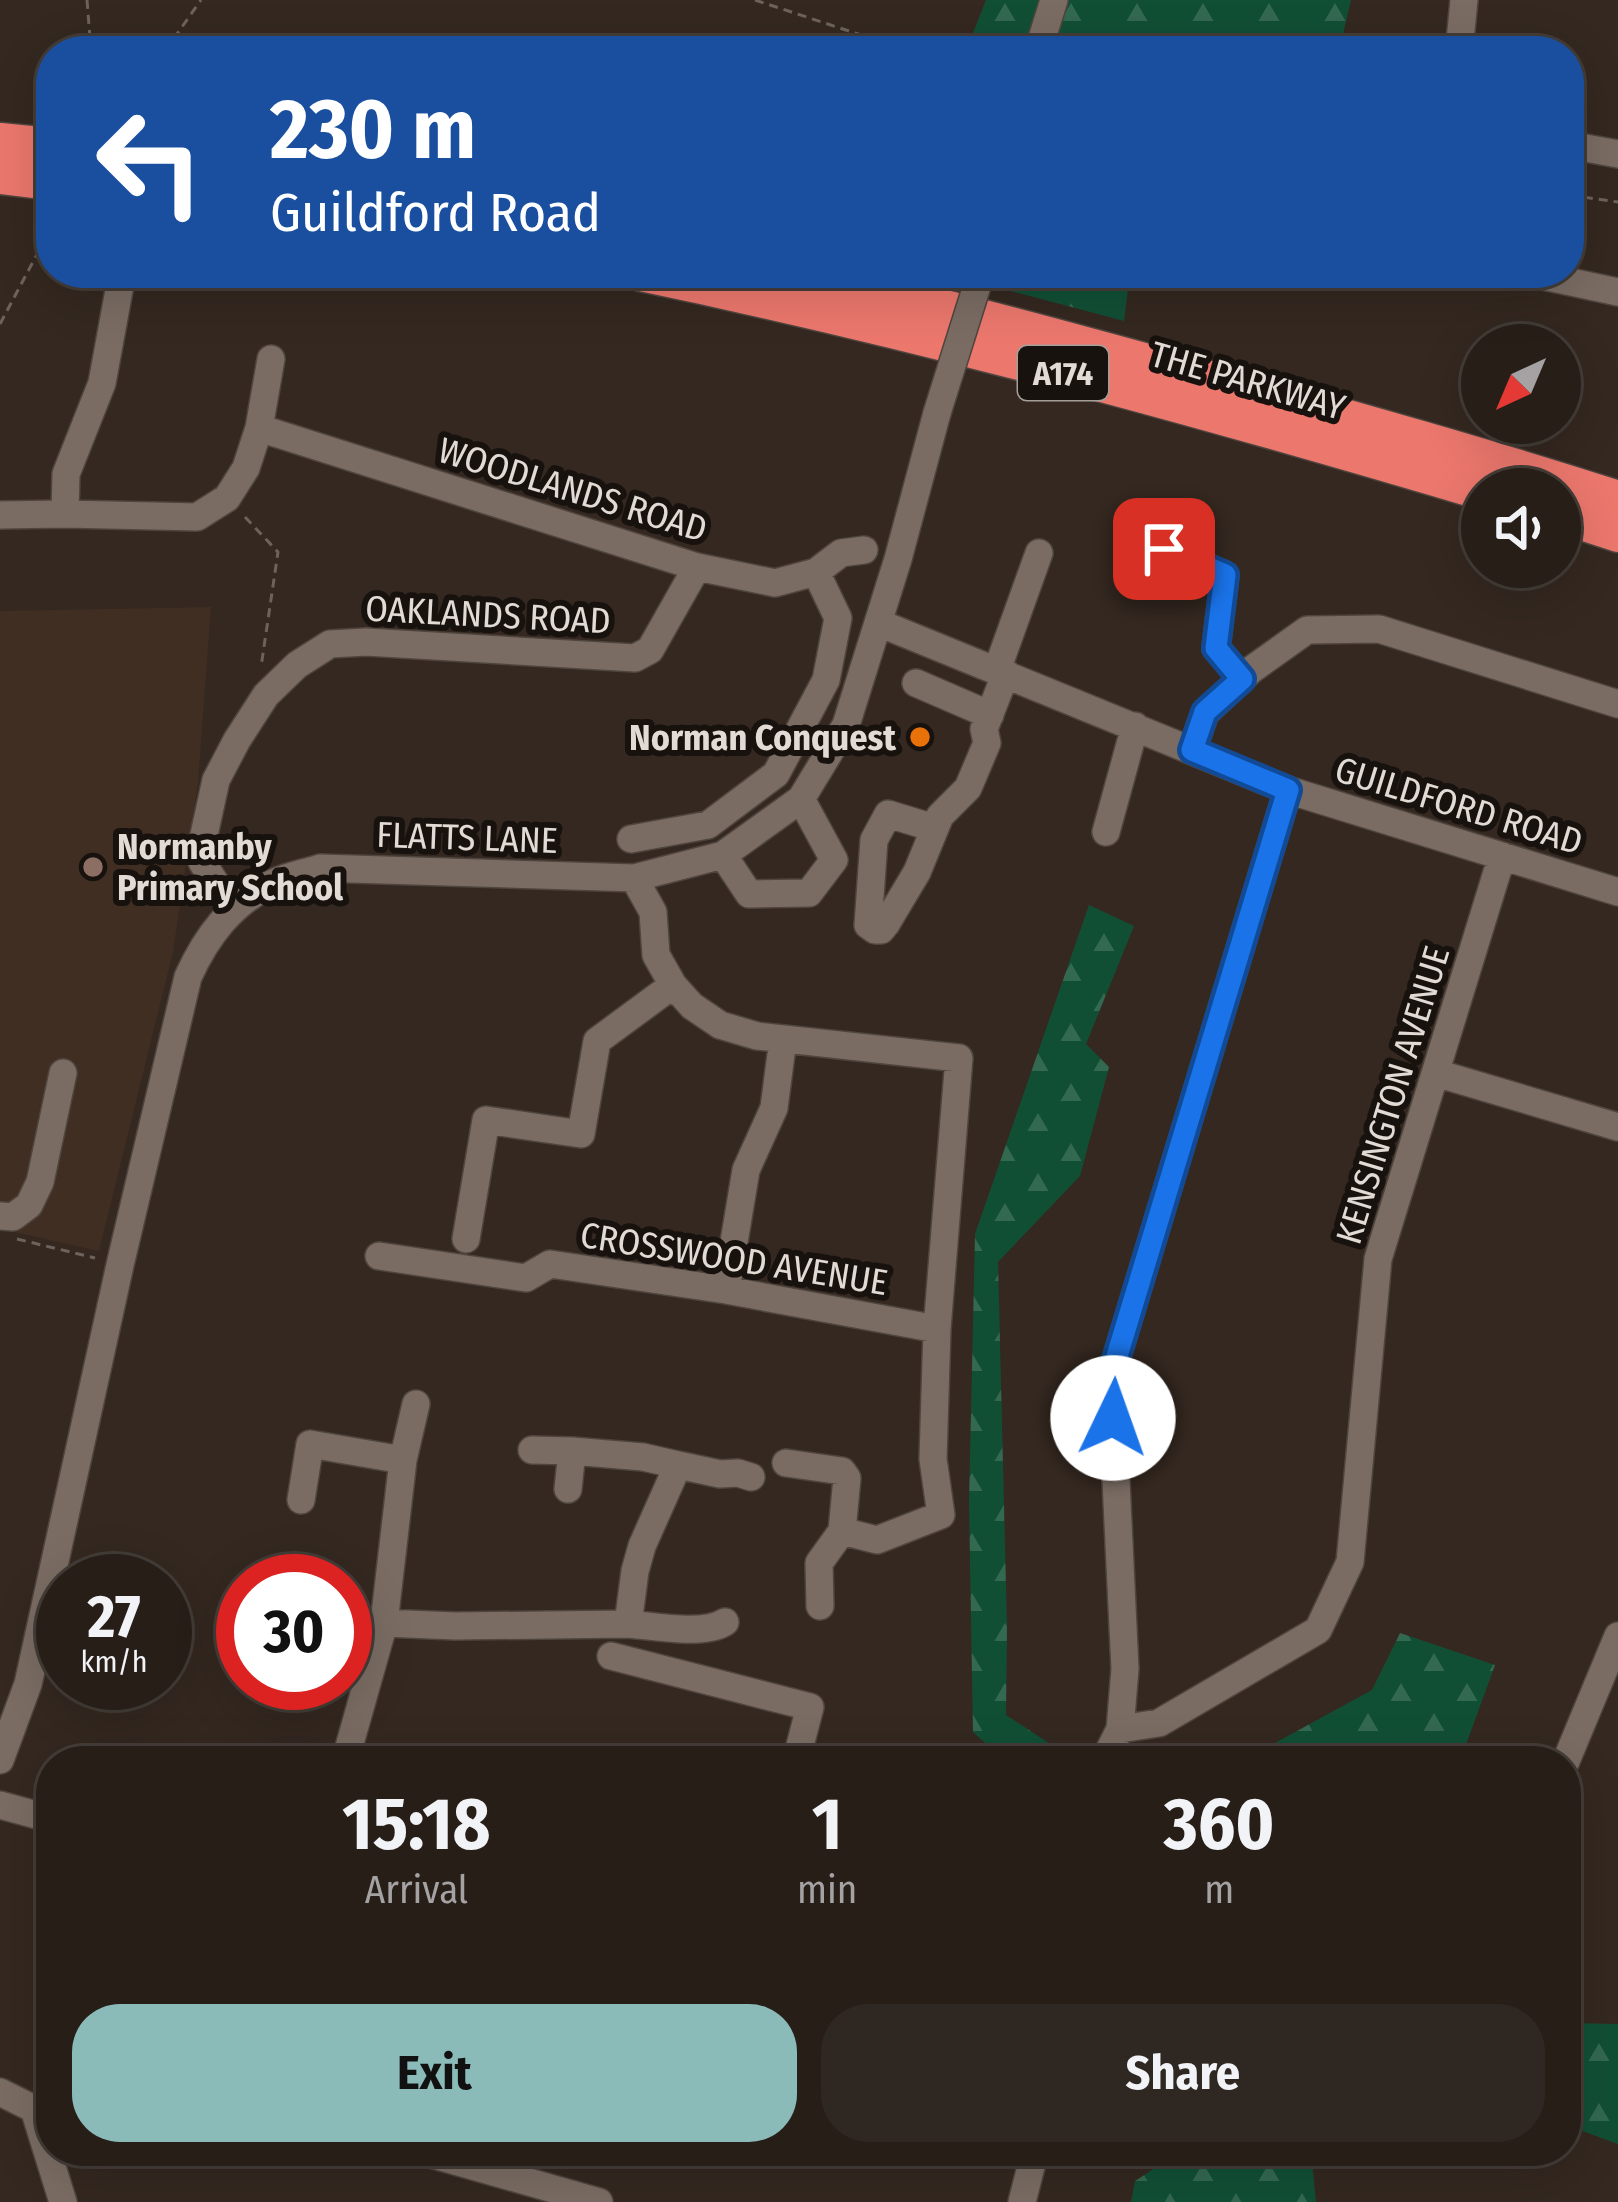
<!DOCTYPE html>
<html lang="en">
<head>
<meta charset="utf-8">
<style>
  :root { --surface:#271e18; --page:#2f2721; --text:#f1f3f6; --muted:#a4a2a2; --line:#433c37; --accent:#8bbbb9 }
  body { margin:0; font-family:"Fira Sans Condensed",sans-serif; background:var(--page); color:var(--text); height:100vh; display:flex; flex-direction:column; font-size:45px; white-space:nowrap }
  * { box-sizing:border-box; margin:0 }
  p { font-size:39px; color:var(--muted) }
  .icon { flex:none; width:66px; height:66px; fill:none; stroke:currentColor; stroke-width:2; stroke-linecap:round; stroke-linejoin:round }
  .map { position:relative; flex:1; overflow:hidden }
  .details { position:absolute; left:36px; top:1746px; width:1545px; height:420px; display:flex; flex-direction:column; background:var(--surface); border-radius:48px; box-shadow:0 12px 48px #0002,0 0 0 3px var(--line) }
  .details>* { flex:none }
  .guide { position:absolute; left:36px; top:36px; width:1548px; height:252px; border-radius:48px; box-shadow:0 12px 48px #0002,0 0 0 3px var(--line); background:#1a4fa0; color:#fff; overflow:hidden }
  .needle { width:78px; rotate:224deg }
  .controls { position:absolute; left:1461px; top:324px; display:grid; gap:24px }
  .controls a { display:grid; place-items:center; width:120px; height:120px; border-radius:50%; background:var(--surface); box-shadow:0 12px 48px #0002,0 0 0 3px var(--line); font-size:60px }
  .speed { position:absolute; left:36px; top:1554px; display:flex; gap:24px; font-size:60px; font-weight:700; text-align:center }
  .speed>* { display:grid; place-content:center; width:156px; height:156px; border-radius:50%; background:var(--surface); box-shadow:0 12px 48px #0002,0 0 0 3px var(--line); line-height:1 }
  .speed small { font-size:30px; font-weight:400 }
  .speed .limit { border:18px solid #d22; background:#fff; color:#111 }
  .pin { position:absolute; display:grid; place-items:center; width:102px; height:102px; color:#fff; margin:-51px; border-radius:24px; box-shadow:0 6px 18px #0006 }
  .me { position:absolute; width:132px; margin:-66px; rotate:3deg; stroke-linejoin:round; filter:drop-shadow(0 0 9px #0008) }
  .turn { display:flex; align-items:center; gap:42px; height:252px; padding:0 36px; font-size:54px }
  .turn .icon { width:156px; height:156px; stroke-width:2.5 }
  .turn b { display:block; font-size:84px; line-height:102px }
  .eta { display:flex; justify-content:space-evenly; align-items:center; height:204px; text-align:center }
  .eta b { font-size:72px; font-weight:700; line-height:84px }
  .cta { display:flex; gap:24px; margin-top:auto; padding:24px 36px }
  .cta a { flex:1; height:138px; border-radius:48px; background:var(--accent); color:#111; font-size:48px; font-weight:700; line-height:138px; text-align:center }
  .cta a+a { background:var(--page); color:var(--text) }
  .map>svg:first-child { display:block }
  .built { fill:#3f2e21 }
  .forest { fill:url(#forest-firs) }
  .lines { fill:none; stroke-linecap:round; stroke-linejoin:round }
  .minor-casing { stroke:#4f453e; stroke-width:30 }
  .highway-casing { stroke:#4f453e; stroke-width:39 }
  .path { stroke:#6e635c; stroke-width:3; stroke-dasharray:9 6; stroke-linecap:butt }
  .minor { stroke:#7a6c63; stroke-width:27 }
  .highway { stroke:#eb776d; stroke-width:36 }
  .minor-bridge-casing { stroke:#4f453e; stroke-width:30; stroke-linecap:butt }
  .minor-bridge { stroke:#7a6c63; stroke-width:27 }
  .route-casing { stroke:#114b97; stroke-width:30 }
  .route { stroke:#1a73e8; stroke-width:21 }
  .food-dot { fill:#e8710a; stroke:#18120f; stroke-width:4.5 }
  .education-dot { fill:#8d6e63; stroke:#18120f; stroke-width:4.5 }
  .labels { text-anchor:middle; stroke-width:12; stroke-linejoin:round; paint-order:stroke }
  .shield { fill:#18120f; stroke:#a59e99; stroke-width:3 }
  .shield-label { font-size:33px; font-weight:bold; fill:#e2dad4 }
  .street-label { font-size:36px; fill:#e2dad4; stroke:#18120f }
  .poi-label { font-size:36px; font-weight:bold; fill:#e2dad4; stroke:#18120f; text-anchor:end }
</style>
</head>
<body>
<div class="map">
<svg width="1618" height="2202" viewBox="0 0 1618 2202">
  <defs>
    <pattern id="forest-firs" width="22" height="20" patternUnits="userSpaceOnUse" patternTransform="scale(3)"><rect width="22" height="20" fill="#114f35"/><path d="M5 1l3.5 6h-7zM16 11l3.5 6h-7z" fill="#336851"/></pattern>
  </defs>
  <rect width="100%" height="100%" fill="#342820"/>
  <path class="built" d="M 211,607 L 198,783 L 173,952 L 99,1251 L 0,1229 L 0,611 Z"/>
  <path class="forest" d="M 986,0 L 1351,0 L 1339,51 L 966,51 Z
    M 943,273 L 1130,273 L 1124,321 Z
    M 1089,905 L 1134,926 L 1086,1044 L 1109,1067 L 1080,1176 L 998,1262 L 1007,1628 L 1006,1715 L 1076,1761 L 1005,1761 L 973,1732 L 969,1503 L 975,1234 Z
    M 1400,1633 L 1495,1665 L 1460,1761 L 1242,1761 L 1372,1690 Z
    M 1566,2023 L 1618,2024 L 1618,2144 L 1566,2125 Z
    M 1169,2151 L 1311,2151 L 1316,2202 L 1131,2202 L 1135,2181 L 1166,2161 Z"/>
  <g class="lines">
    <defs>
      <path id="minor" d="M 1038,51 L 1054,0
        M 1459,51 L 1464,0
        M 1569,145 L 1618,154
        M 1529,273 L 1618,292
        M 120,285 L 102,383 L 66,474 L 65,514 L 197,517 L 227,498 L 246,468 L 259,428 L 271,359
        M 259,428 L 697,567 L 775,583 L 816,572 L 841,553 L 864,550
        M 0,515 L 65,514
        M 1135,536 L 1225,575 L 1216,648 L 1242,679
        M 1151,576 L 1164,549
        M 879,623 L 1288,790 L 1618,892
        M 997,670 L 1039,553
        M 916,683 L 990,715
        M 1192,750 L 1205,713 L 1251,670 L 1307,630 L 1379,629 L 1618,704
        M 934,828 L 888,814 L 874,840 L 868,925 L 875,930 L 881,930 L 886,924 L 917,872 L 940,816 L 968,788 L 987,743 L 984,729 L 1006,673
        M 1106,832 L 1135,726
        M 631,839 L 708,825 L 776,774 L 826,680 L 838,618 L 816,572
        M 723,855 L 749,894 L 809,893 L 834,860 L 801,799
        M 634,878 L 653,912 L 656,955 L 673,985 L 692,1006 L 720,1025 L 757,1036 L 959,1058 L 937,1329 L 933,1459 L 941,1515 L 877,1540 L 842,1531
        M 237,906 L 218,887 L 202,862 L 202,844 L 216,780 L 237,740 L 266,695 L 297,665 L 330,644 L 366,642 L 635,658 L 650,650 L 697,567
        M 1436,1073 L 1618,1127
        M 0,1216 L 13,1217 L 29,1205 L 40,1182 L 63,1073
        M 466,1239 L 486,1120 L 581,1134 L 597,1041 L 673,985
        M 379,1256 L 526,1278 L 550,1264 L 726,1290 L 937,1329
        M 726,1290 L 746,1170 L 774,1108 L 783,1039
        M 532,1450 L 572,1451
        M 403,1460 L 416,1404
        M 786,1463 L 842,1471 L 847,1478 L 842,1531 L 819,1563 L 820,1606
        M 568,1489 L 572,1451 L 643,1457 L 678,1465
        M 301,1500 L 310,1444 L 403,1460 L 384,1623 L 345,1761
        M 384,1623 L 455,1626 L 628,1624 L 635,1571 L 642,1546 L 678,1465 L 720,1474 L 738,1473 L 751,1477
        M 628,1624 C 654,1626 703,1636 725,1622
        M 611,1656 L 810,1707 L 796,1761
        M 1120,1729 L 1159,1723 L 1318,1630 L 1350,1562 L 1378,1259 L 1502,856
        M 0,1760 L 28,1684 L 120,1265 L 188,977 C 206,937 231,903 273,883 C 287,876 305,873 320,868 L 634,878 L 723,855 L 801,799 L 846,725 L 898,559 L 937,413
        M 1104,1761 L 1120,1729 L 1125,1669 L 1111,1376 L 1288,790
        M 1566,1761 L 1618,1636
        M 0,1805 L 51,1819
        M 0,2092 L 34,2109 L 51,2113
        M 34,2109 L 63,2202
        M 420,2151 L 599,2202
        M 1022,2202 L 1035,2151"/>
      <path id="highway" d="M 0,141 L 51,146
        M 0,176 L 51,182
        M 640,273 C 924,332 1203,409 1482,492
        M 799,273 C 942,305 1083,344 1224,383 C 1356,420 1488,457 1618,499
        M 1560,515 L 1618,534"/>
    </defs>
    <use href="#minor" class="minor-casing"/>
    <use href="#highway" class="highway-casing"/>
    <path class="path" d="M 87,0 L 91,51
      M 755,0 L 861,35 L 963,38 L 998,51
      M 165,51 L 201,0
      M 1569,195 L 1618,202
      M 0,324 L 51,228
      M 245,517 L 278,552 L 261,667
      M 17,1239 L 95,1258"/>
    <use href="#minor" class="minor"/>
    <use href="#highway" class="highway"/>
    <defs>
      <path id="minor-bridge" d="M 937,413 L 981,273"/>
    </defs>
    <use href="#minor-bridge" class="minor-bridge-casing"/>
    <use href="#minor-bridge" class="minor-bridge"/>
  </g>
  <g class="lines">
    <defs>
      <path id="route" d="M 1113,1418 L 1111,1376 L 1288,790 L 1192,750 L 1205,712 L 1242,679 L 1216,648 L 1225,575 L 1164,549"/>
    </defs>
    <use href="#route" class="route-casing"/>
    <use href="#route" class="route"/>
  </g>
  <circle class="food-dot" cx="920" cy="737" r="12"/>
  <circle class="education-dot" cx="93" cy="867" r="12"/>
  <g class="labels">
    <rect class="shield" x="1018" y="346" width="90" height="54" rx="9"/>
    <g class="shield-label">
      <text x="1063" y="385">A174</text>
    </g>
    <g class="street-label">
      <text transform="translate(1248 380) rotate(16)" y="13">THE PARKWAY</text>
      <text transform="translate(573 489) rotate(17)" y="13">WOODLANDS ROAD</text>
      <text transform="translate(488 614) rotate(3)" y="13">OAKLANDS ROAD</text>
      <text transform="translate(1459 805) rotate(17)" y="13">GUILDFORD ROAD</text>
      <text transform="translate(467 837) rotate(2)" y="13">FLATTS LANE</text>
      <text transform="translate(1392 1095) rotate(-73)" y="13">KENSINGTON AVENUE</text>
      <text transform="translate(734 1258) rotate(9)" y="13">CROSSWOOD AVENUE</text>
    </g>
    <g class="poi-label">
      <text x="896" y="750">Norman Conquest</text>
      <text x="117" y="859" text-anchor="start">Normanby<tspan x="117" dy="41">Primary School</tspan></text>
    </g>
  </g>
</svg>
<div class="controls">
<a><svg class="needle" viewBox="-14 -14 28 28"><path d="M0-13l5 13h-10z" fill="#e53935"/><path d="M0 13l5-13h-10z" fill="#a4a2a2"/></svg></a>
<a><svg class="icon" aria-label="sound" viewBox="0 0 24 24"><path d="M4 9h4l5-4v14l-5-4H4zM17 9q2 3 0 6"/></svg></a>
</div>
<div class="speed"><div>27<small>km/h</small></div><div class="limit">30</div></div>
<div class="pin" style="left:1164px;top:549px;background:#d93025"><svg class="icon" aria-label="arrive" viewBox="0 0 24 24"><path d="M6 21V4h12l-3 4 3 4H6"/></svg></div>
<svg class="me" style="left:1113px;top:1418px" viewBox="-20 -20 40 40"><circle r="19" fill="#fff"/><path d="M0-13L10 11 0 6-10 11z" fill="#1a73e8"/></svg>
<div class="guide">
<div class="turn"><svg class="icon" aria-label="left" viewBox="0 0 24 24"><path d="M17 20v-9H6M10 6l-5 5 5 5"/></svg><div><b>230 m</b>Guildford Road</div></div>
</div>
<section class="details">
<div class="eta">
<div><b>15:18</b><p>Arrival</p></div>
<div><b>1</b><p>min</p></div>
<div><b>360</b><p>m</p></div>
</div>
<div class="cta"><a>Exit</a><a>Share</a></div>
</section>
</div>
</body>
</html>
